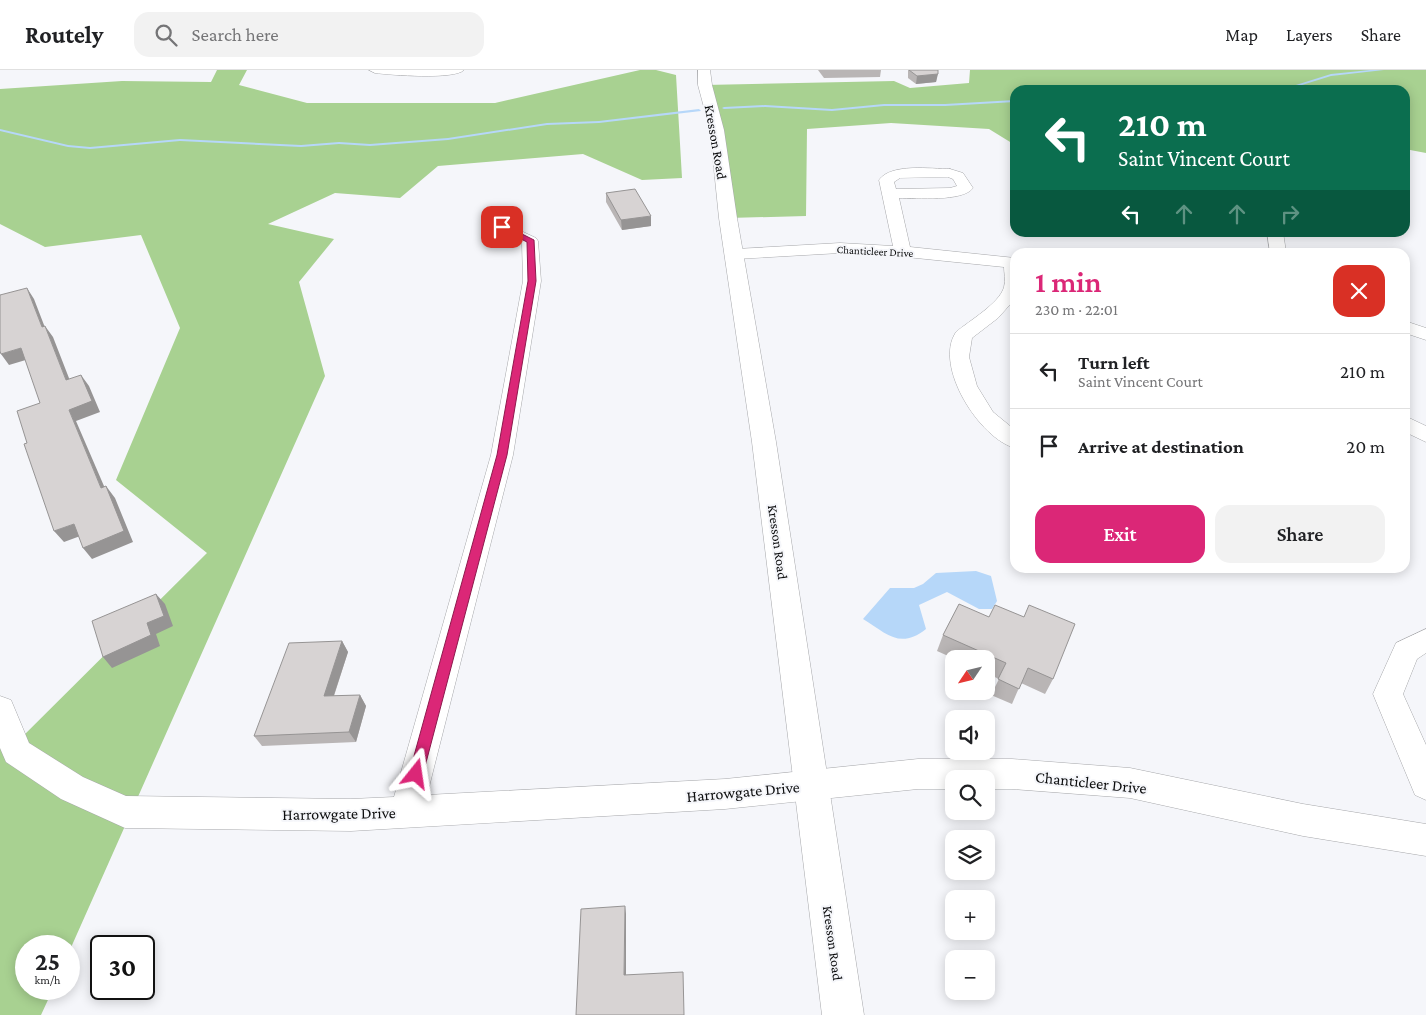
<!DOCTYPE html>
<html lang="en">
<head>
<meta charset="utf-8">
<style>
  :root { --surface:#fff; --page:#f2f2f2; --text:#202124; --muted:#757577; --line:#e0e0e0; --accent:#db2777 }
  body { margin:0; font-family:"Crimson Pro",serif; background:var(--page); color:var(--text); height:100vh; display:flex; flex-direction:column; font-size:19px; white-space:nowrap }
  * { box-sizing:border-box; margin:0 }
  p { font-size:16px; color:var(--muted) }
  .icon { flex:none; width:28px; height:28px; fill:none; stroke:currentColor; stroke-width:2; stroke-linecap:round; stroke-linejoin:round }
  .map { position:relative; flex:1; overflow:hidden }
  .panel { position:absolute; left:1010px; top:178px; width:400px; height:325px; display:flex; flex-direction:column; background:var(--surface); border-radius:15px; box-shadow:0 2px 12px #0003 }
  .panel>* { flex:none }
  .guide { position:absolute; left:1010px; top:15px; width:400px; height:152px; border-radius:15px; box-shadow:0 2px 12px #0003; background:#0b6e4f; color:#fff; overflow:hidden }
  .needle { width:32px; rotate:235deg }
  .buttons { position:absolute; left:945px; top:580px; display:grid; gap:10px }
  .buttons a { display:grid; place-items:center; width:50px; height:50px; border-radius:10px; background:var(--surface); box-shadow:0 2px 12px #0003; font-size:25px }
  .speed { position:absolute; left:15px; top:865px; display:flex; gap:10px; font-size:25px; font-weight:700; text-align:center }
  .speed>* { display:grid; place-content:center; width:65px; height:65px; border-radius:50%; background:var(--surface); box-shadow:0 2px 12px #0003; line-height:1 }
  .speed small { font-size:12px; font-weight:400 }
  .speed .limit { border:2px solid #111; border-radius:8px; background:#fff; color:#111 }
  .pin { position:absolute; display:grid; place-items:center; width:42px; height:42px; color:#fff; margin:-21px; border-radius:10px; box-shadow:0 2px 8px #0006 }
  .me { position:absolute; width:55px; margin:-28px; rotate:15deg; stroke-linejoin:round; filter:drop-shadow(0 0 4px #0008) }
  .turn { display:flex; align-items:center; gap:18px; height:105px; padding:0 25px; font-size:22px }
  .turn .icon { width:65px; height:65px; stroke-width:2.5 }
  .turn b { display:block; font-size:35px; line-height:42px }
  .lanes { display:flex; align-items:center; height:48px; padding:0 25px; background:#0003; justify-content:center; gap:25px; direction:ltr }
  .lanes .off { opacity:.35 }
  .round { display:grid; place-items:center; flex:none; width:52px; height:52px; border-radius:15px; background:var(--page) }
  .overview { display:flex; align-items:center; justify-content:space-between; height:85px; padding:0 25px }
  h1 { font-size:30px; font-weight:600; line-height:38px; color:var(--accent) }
  .button { display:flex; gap:10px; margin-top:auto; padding:10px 25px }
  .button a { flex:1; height:58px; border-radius:15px; background:var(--accent); color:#fff; font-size:20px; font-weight:600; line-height:58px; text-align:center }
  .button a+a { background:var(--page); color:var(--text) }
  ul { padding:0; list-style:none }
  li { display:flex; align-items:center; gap:15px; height:75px; padding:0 25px; border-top:1px solid var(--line) }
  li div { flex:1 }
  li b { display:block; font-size:19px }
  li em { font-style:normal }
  header { display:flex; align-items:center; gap:30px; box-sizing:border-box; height:70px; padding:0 25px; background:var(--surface); border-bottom:1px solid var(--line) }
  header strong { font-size:24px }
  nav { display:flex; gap:28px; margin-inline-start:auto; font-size:18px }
  .search { width:350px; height:45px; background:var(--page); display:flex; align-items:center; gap:12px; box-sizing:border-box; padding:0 18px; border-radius:15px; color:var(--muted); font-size:19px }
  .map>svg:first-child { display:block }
  .forest { fill:#a8d191 }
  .water { fill:#b6d7f9 }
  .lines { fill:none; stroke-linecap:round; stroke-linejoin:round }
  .stream { fill:#b6d7f9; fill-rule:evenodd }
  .minor-casing { stroke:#a6a7aa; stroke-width:1 }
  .tertiary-casing { stroke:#a6a7aa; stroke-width:1 }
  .minor { fill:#fff; fill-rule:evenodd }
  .tertiary { fill:#fff; fill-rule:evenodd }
  .wall { fill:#b9b5b5 }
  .shaded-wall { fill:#969494 }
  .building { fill:#d7d3d3; stroke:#969494 }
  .route { fill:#db2777; stroke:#8e194d }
  .labels { text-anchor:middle; stroke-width:4; stroke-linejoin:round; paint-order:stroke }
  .far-street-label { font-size:11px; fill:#0c0d0e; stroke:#f5f6fa }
  .street-label { font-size:14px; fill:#0c0d0e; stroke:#f5f6fa }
  .near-street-label { font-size:16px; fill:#0c0d0e; stroke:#f5f6fa }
</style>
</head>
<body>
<header>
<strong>Routely</strong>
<div class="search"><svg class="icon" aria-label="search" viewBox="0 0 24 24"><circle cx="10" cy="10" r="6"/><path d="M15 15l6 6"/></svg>Search here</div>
<nav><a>Map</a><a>Layers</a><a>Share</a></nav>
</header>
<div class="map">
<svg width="1426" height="945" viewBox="0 0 1426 945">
  <rect width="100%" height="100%" fill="#f5f6fa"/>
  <path class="forest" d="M 217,0 L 247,0 L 239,15 L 307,33 L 495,33 L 640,0 L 656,0 L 676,5 L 682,108 L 642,110 L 583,84 L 438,96 L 400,128 L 335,123 L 268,154 L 334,169 L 299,212 L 325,306 L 69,882 L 69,876 L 26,876 L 26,919 L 53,919 L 41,945 L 0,945 L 0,645 L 11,678 L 207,483 L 116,410 L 180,258 L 141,165 L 45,177 L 0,154 L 0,19 L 122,11 L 211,12 Z
    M 970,0 L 1426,0 L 1426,83 L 1405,79 L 1405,20 L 1015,20 L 1015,75 L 989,59 L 891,53 L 807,59 L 806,146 L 728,148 L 705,15 L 894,11 L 910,18 L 969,13 Z"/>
  <path class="water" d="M 976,501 L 991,506 L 997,531 L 992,539 L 979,539 L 947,522 L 919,535 L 926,559 C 900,580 886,563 863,549 L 890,518 L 914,518 L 923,514 L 936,503 Z"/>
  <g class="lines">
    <path class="stream" d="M 1370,0 L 1384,0 L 1331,6 L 1286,20 L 1280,20 L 1331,4 Z
      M 1015,30 L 1015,32 L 945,36 L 884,36 L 832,41 L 765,37 L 724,39 L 722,38 L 724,37 L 765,35 L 832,39 L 884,34 L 945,34 Z
      M 699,39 L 701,41 L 599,53 L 547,55 L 448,70 L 370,76 L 339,74 L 301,77 L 180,71 L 90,79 L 68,77 L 0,61 L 0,59 L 68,75 L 90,77 L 180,69 L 301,75 L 339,72 L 370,74 L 448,68 L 547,53 L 599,51 Z"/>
    <defs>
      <path id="minor" d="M 369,0 L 464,0 C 454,10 391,5 375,3 Z
        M 950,99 L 963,103 L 973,118 C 963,132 916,128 899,128 L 910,177 L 1015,188 L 1015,229 L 998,248 L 972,268 L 969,287 L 977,316 L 993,342 L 1015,360 L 1015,378 C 980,369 933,296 956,262 C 969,251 1000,233 1004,217 C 1006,210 1004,203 1004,197 L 877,184 L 840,183 L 736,189 L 730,188 L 728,184 L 730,180 L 736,179 L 840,173 L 893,176 L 879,110 C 891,93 931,99 950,99 ZM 948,107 L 953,109 L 957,116 L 950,118 L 896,119 L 894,112 L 900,108 Z
        M 502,152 L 536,168 L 538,171 L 541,211 L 513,385 L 427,725 L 725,709 L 918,689 L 1012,689 L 1130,698 L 1303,734 L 1426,754 L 1426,786 L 1303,766 L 1130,728 L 1012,719 L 986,719 L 986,709 L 954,709 L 954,719 L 918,719 L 725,739 L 351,761 L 125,758 L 61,729 L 6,692 L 0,678 L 0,626 L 11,630 L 29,673 L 83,707 L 126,726 L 351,729 L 394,727 L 491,385 L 523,211 L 522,173 L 496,160 L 494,157 L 496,154 Z
        M 1267,162 L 1283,162 L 1286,182 L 1270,182 Z
        M 1405,251 L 1426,258 L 1426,270 L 1405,263 Z
        M 1405,346 L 1426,356 L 1426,372 L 1405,362 Z
        M 1426,559 L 1426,583 L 1417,589 L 1403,624 L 1426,675 L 1426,730 L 1415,725 L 1373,624 L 1396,573 Z"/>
      <path id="tertiary" d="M 698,0 L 710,0 L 712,15 L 724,60 L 737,148 L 776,372 L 864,945 L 822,945 L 752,372 L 719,148 L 710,60 L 698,15 Z"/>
    </defs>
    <use href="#minor" class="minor-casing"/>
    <use href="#tertiary" class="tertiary-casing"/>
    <use href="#minor" class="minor"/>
    <use href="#tertiary" class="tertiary"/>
  </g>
  <path class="wall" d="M 818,0 L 881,0 L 880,7 L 824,8 Z
    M 908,0 L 938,0 L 936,12 L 916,14 L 908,8 Z
    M 606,123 L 651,156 L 622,160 L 606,132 Z
    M 959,534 L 1053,609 L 1045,624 L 1021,613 L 1012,634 L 991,625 L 999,609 L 986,603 L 986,589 L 955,589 L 937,581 L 943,565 Z
    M 342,571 L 348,582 L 334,626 L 360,625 L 366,636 L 356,672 L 262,676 L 254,666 Z"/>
  <path class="shaded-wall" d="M 938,4 L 936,12 L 916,14 L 917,6 Z
    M 651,146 L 651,156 L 622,160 L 621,150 Z
    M 27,218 L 34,229 L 49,268 L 42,257 Z
    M 45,256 L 53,267 L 74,321 L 66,310 Z
    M 21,278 L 29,289 L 9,295 L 1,284 Z
    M 81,305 L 89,316 L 100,342 L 76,351 L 110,430 L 101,418 L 69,340 Z
    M 106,416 L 115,428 L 133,472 L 92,489 L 83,478 Z
    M 74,454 L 83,465 L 64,472 L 54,461 Z
    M 156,524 L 165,534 L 173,556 L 156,564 L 160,576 L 112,598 L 103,587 L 147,553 Z
    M 342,571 L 348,582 L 330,637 L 324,626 Z
    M 360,625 L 366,636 L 356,672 L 349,662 Z
    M 625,836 L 626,844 L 626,913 L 624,905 Z"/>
  <path class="building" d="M 909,0 L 938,0 L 938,4 L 917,6 Z
    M 635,119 L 651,146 L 621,150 L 606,123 Z
    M 27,218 L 42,257 L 45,256 L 66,310 L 81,305 L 92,331 L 69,340 L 101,418 L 106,416 L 124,461 L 83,478 L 74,454 L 54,461 L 24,374 L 27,373 L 17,341 L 40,333 L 21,278 L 1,284 L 0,281 L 0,225 Z
    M 156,524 L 164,546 L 147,553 L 151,565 L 103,587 L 92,551 Z
    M 959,534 L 989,547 L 995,535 L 1024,547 L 1029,535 L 1075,554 L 1053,609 L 1028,598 L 1019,619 L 998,609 L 1006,593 L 943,565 Z
    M 342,571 L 324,626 L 360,625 L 349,662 L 254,666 L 289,573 Z
    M 625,836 L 624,905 L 683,902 L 684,945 L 576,945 L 581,839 Z"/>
  <path class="route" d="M 499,155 L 504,155 L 534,170 L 536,211 L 507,385 L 423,704 L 421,709 L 416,711 L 411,709 L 409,704 L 497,385 L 528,211 L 527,172 L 499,158 Z"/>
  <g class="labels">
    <g class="far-street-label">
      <text transform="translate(875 181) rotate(3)" y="4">Chanticleer Drive</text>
    </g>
    <g class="street-label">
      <text transform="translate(716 72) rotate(80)" y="5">Kresson Road</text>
      <text transform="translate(778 472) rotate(82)" y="5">Kresson Road</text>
      <text transform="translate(833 873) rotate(82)" y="5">Kresson Road</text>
    </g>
    <g class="near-street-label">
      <text transform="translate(1091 712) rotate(6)" y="6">Chanticleer Drive</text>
      <text transform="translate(743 721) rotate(-5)" y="6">Harrowgate Drive</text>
      <text transform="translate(339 743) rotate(-1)" y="6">Harrowgate Drive</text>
    </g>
  </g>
</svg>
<div class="buttons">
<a><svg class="needle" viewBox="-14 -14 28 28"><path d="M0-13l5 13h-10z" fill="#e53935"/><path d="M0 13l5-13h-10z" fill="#757577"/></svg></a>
<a><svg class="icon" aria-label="sound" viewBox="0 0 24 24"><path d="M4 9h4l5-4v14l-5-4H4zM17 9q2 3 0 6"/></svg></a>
<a><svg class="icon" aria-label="search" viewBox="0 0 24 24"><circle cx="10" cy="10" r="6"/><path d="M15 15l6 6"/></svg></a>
<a><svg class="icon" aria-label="layers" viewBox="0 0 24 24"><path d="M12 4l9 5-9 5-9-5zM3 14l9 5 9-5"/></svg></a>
<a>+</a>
<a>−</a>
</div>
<div class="speed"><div>25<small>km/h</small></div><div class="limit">30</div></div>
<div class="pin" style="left:502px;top:157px;background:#d93025"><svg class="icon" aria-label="arrive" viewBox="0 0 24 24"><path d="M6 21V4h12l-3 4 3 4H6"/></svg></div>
<svg class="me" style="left:416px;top:704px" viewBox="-20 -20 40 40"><path d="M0-17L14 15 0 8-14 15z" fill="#db2777" stroke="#fff" stroke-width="4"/></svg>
<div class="guide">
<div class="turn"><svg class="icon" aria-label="left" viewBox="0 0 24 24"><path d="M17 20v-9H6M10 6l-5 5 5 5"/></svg><div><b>210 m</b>Saint Vincent Court</div></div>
<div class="lanes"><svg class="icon" aria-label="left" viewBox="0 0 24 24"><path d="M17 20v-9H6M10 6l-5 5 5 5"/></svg><svg class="icon off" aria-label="ahead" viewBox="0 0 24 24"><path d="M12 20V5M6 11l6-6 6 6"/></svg><svg class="icon off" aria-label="ahead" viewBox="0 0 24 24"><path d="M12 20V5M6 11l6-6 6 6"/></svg><svg class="icon off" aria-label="right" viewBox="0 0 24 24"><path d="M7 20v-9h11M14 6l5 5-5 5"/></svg></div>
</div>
<section class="panel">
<div class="overview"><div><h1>1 min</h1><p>230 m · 22:01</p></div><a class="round" style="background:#d93025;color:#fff"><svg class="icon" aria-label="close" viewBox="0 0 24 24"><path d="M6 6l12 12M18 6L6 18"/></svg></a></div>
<ul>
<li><svg class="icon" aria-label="left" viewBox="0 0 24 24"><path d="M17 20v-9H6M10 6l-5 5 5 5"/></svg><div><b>Turn left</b><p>Saint Vincent Court</p></div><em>210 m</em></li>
<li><svg class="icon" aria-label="arrive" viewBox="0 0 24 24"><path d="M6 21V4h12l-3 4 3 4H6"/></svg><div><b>Arrive at destination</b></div><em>20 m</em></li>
</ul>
<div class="button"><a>Exit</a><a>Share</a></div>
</section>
</div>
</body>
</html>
